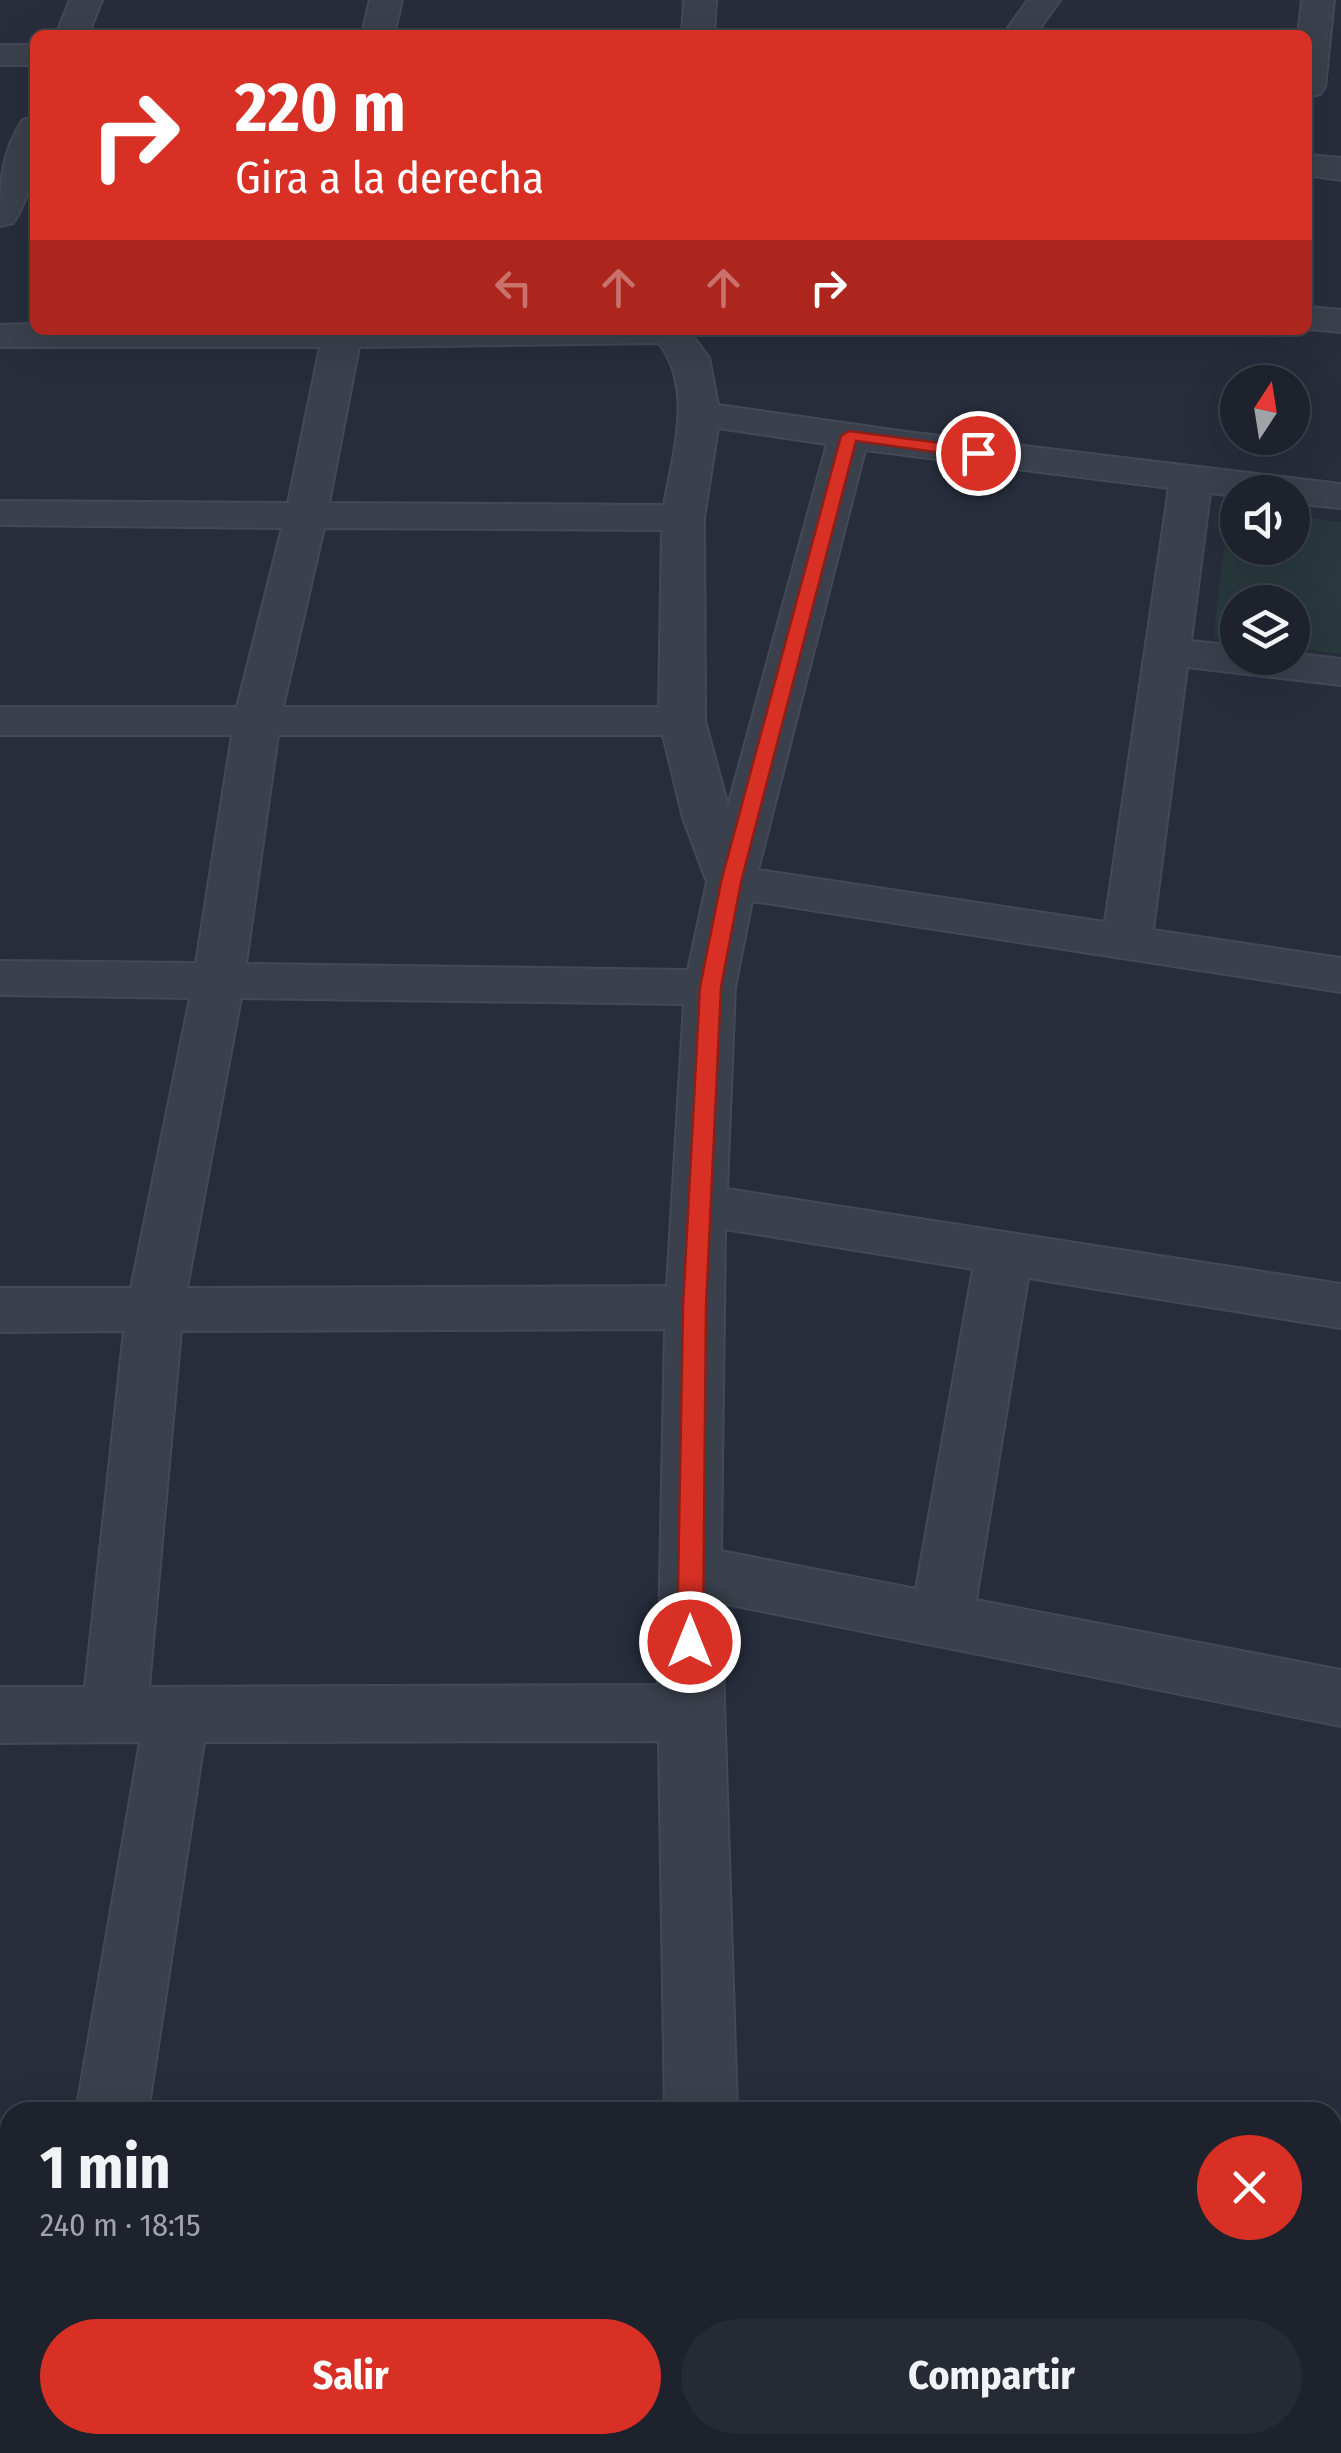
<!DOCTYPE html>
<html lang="es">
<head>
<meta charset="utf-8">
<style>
  :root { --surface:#1d222c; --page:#252a34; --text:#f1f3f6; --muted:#a0a4a9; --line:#3b3f48; --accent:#d93025 }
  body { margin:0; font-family:"Fira Sans Condensed",sans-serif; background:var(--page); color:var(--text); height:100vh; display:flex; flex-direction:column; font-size:38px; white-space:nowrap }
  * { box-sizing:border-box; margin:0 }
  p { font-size:32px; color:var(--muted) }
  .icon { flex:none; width:55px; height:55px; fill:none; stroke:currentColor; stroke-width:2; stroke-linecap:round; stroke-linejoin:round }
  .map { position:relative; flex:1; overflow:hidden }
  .details { position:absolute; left:0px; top:2102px; width:1342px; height:352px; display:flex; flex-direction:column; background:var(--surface); border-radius:30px 30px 0 0; box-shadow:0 10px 40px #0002,0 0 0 2px var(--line) }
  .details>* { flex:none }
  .banner { position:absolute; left:30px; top:30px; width:1282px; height:305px; border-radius:15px; box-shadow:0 10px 40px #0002,0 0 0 2px var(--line); background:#d93025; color:#fff; overflow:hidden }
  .needle { width:65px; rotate:12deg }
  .buttons { position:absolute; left:1220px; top:365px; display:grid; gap:20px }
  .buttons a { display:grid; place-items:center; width:90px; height:90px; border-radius:50%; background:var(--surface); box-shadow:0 10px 40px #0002,0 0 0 2px var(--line); font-size:50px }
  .pin { position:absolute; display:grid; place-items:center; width:85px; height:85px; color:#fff; margin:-42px; border:5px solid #fff; border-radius:50%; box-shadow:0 2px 10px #0007 }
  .me { position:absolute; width:110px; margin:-55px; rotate:0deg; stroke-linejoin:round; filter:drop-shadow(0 0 8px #0008) }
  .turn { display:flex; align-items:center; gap:35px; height:210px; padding:0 40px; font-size:45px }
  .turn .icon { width:130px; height:130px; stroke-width:2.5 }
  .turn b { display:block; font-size:70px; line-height:85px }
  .lanes { display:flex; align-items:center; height:95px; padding:0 40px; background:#0003; justify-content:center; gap:50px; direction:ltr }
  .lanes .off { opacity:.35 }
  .round { display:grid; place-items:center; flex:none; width:105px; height:105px; border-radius:52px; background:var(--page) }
  .overview { display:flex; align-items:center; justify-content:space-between; height:170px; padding:0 40px }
  h1 { font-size:60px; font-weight:700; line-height:75px }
  .action { display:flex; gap:20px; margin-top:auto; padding:20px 40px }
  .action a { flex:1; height:115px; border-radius:60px; background:var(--accent); color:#fff; font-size:40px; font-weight:700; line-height:115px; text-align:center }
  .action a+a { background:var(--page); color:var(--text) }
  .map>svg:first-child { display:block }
  .green { fill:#28383c }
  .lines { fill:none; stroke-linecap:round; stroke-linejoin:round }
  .minor-casing { stroke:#434955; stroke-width:4 }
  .minor { fill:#3a404c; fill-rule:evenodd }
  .route { fill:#d93025; stroke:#8d1f18; stroke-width:2.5 }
</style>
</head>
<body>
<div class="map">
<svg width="1341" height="2453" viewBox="0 0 1341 2453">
  <rect width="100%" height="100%" fill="#272d3b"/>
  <path class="green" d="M 1229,509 L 1237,510 L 1238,548 L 1292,548 L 1293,516 L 1341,522 L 1341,654 L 1293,648 L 1292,602 L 1238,602 L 1237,641 L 1213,638 Z"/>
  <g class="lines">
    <defs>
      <path id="minor" d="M 70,0 L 102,0 L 88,35 L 56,35 Z
        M 370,0 L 402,0 L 394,35 L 362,35 Z
        M 684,0 L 716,0 L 714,35 L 682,35 Z
        M 1028,0 L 1060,0 L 1035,35 L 1003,35 Z
        M 1302,0 L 1334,0 L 1325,87 L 1320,94 L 1308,97 L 1308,35 L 1298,35 Z
        M 0,45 L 35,45 L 35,65 L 0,65 Z
        M 35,117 C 35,155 35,190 13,223 L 0,226 C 0,187 0,153 23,120 Z
        M 1308,155 L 1341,158 L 1341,180 L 1308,175 Z
        M 1308,307 L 1341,310 L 1341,332 L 1308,329 Z
        M 35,324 L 35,330 L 688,330 L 709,358 L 718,405 L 907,432 L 1341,484 L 1341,508 L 1292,503 L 1292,492 L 1238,492 L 1238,496 L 1210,493 L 1191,641 L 1238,646 L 1238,658 L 1292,658 L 1292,653 L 1341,659 L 1341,685 L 1187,667 L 1153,930 L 1341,958 L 1341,992 L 752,901 L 735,987 L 727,1189 L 1341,1284 L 1341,1328 L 1028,1278 L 976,1600 L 1341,1670 L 1341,1726 L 721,1603 L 737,2112 L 665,2112 L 659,1741 L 204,1742 L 148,2112 L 76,2112 L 140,1742 L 0,1743 L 0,1687 L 85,1687 L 124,1331 L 0,1332 L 0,1288 L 131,1288 L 190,998 L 0,995 L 0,961 L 196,963 L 232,735 L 0,735 L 0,707 L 237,707 L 282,528 L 0,525 L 0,501 L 288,503 L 320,347 L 0,347 L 0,325 ZM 659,343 C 694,389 673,453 664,505 L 329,503 L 359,347 ZM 718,428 L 827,444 L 728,806 L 705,721 L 704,518 ZM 865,450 L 1169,488 L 1105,922 L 758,870 ZM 324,528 L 662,530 L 659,707 L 283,707 ZM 278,735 L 663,735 L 683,818 L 707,882 L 688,970 L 246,964 ZM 241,998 L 684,1004 L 667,1286 L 187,1288 ZM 725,1229 L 973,1269 L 916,1589 L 721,1551 ZM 665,1329 L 658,1685 L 149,1687 L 181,1331 Z
        M 19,2445 L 97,2445 L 96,2453 L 18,2453 Z
        M 651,2445 L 729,2445 L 729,2453 L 651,2453 Z"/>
    </defs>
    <use href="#minor" class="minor-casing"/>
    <use href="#minor" class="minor"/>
  </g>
  <path class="route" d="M 849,431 L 978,448 L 986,453 L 978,458 L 856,441 L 741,882 L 721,987 L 706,1307 L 703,1642 L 699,1650 L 690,1653 L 681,1650 L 677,1642 L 683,1307 L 700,987 L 721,882 L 841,436 Z"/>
</svg>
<div class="buttons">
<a><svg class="needle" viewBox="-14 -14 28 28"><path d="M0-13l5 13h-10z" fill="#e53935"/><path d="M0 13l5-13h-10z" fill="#a0a4a9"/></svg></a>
<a><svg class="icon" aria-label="sound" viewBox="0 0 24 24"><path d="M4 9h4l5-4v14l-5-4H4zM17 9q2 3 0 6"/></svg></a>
<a><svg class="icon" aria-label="layers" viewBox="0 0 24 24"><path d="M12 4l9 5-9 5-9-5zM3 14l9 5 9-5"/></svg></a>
</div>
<div class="pin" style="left:978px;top:453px;background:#d93025"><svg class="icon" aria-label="arrive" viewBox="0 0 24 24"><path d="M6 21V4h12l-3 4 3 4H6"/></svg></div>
<svg class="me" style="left:690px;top:1642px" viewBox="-20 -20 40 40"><circle r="17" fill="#d93025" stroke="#fff" stroke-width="3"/><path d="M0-11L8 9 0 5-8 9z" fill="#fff"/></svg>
<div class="banner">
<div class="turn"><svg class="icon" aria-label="right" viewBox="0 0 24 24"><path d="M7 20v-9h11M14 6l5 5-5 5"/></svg><div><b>220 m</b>Gira a la derecha</div></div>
<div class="lanes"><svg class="icon off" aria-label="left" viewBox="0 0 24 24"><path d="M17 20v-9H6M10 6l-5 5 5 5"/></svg><svg class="icon off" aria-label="ahead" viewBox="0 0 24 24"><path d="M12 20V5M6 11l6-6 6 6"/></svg><svg class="icon off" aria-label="ahead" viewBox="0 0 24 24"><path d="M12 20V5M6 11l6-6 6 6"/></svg><svg class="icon" aria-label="right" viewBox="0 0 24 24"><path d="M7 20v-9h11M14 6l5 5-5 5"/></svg></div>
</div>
<section class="details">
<div class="overview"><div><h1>1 min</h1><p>240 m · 18:15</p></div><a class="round" style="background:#d93025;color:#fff"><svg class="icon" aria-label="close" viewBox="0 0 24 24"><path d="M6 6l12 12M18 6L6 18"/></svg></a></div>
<div class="action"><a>Salir</a><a>Compartir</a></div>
</section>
</div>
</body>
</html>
